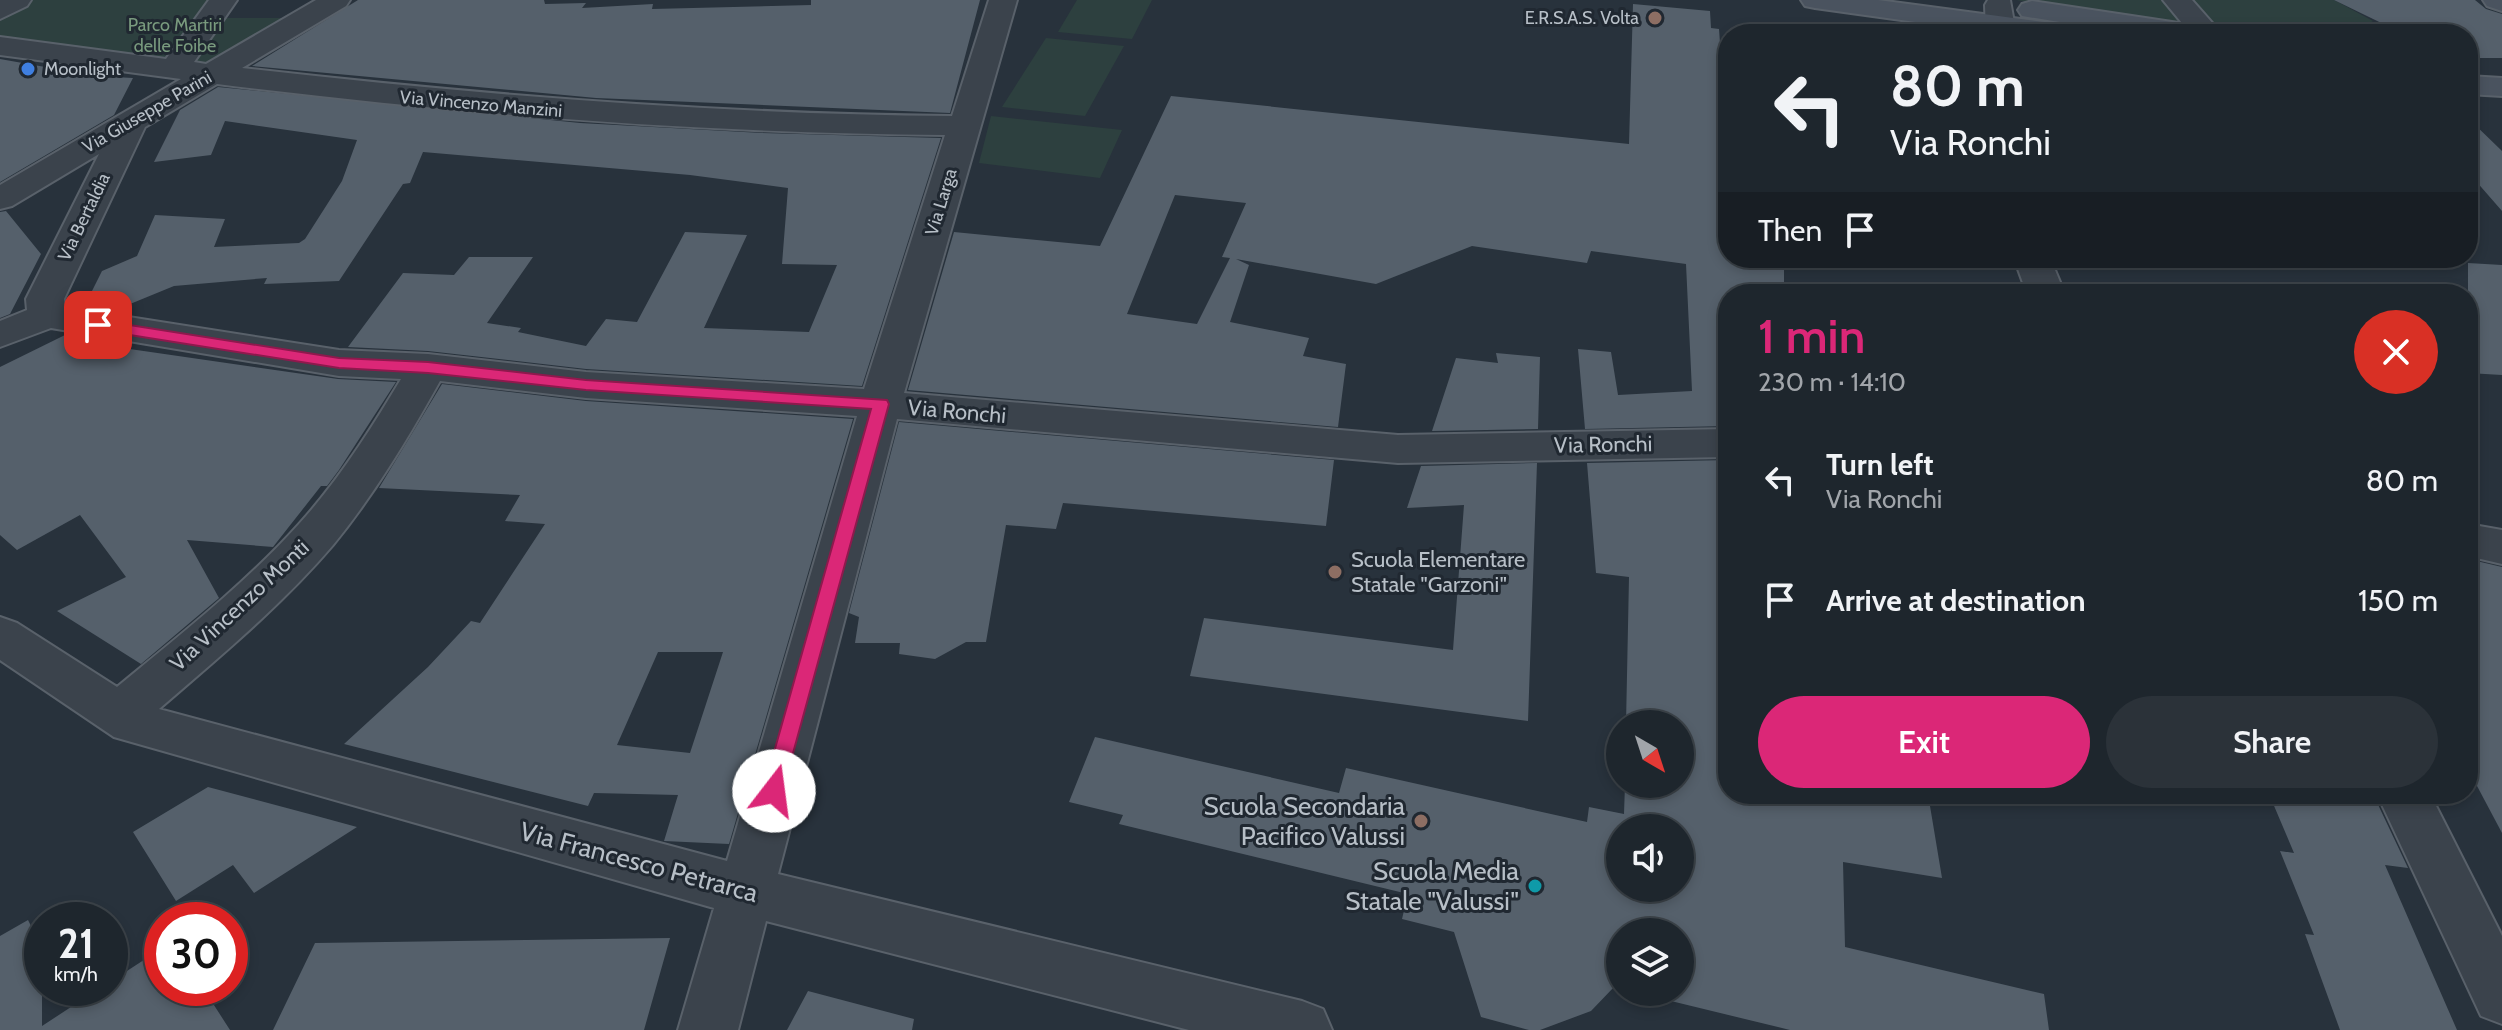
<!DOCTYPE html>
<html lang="en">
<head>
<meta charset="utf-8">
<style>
  :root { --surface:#1e262d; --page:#2b3239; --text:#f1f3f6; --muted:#a1a5aa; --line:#3c4349; --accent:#db2777 }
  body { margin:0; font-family:Cabin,sans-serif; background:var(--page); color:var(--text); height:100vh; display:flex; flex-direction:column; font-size:30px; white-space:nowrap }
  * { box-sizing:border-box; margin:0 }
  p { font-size:26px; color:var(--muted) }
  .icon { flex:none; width:44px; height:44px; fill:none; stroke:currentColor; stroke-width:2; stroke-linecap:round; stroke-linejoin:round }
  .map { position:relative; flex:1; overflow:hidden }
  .sheet { position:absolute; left:1718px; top:284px; width:760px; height:520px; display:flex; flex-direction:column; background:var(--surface); border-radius:32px; box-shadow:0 4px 12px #0003,0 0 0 2px var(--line) }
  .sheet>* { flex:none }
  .top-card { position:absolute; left:1718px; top:24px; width:760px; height:244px; border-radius:32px; box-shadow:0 4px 12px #0003,0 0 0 2px var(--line); background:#1e262d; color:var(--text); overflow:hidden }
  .needle { width:52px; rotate:141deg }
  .buttons { position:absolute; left:1606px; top:710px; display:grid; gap:16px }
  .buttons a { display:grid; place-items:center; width:88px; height:88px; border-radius:50%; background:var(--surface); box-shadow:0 4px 12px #0003,0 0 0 2px var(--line); font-size:40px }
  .speed { position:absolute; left:24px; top:902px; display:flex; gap:16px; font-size:40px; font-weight:700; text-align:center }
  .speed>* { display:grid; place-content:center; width:104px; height:104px; border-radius:50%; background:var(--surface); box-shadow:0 4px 12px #0003,0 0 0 2px var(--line); line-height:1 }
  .speed small { font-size:20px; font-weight:400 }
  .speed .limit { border:12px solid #d22; background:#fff; color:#111 }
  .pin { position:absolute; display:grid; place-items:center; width:68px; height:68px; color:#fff; margin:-34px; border-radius:16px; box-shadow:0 4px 12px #0006 }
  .me { position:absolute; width:88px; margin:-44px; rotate:15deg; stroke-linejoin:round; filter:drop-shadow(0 0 6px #0008) }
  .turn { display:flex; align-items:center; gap:28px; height:168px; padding:0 40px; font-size:36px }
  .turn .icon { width:104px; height:104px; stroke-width:2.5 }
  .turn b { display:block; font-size:56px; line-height:68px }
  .then { display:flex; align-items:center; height:76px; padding:0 40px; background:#0003; gap:16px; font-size:30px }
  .round { display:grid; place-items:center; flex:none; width:84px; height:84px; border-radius:42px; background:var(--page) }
  .summary { display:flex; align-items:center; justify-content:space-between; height:136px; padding:0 40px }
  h1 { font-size:48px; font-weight:600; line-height:60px; color:var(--accent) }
  .action { display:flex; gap:16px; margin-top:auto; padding:16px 40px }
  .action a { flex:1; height:92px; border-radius:48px; background:var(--accent); color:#fff; font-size:32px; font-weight:600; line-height:92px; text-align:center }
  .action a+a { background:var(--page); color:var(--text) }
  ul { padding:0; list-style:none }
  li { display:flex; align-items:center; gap:24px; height:120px; padding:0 40px }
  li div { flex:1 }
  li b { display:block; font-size:30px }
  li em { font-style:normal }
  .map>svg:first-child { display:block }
  .green { fill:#2d403f }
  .building { fill:#55606b; fill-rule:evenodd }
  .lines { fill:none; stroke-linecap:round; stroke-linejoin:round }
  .street-casing { stroke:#59616a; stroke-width:4 }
  .secondary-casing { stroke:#59616a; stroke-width:4 }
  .street { fill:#3b434c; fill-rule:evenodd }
  .secondary { fill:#4a535f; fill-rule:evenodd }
  .route { fill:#db2777; stroke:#8e194d; stroke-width:2 }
  .education-dot { fill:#8d6e63; stroke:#202831; stroke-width:3 }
  .shop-dot { fill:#3f7fe0; stroke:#202831; stroke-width:3 }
  .culture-dot { fill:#0f9aa8; stroke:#202831; stroke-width:3 }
  .labels { text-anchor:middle; stroke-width:6; stroke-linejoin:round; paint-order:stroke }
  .far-poi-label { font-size:18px; fill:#b7bfc7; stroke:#202831; text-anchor:end }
  .far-park-label { font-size:18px; fill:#799a7e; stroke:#202831 }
  .far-street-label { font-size:18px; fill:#b7bfc7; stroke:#202831 }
  .street-label { font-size:22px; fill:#b7bfc7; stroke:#202831 }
  .poi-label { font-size:22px; fill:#b7bfc7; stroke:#202831; text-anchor:start }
  .near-poi-label { font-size:26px; fill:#b7bfc7; stroke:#202831; text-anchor:end }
  .near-street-label { font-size:26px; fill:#b7bfc7; stroke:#202831 }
</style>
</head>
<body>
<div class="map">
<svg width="2502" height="1030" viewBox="0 0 2502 1030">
  <rect width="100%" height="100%" fill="#28323c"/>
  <path class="green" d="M 0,0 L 214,0 L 205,18 L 306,18 L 210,75 L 0,46 Z
    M 1077,0 L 1152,0 L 1132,39 L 1058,32 Z
    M 2016,0 L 2165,0 L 2185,25 Z
    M 2181,0 L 2334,0 L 2373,21 L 2363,27 L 2377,34 L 2221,34 Z
    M 1046,38 L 1124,46 L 1085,116 L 1002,107 Z
    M 991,116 L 1122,130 L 1100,178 L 979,163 Z"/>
  <path class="building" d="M 358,0 L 544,0 L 545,4 L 586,3 L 582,8 L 653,4 L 652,9 L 811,5 L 811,0 L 980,0 L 950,113 L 596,98 L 252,66 Z
    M 2334,0 L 2475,0 L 2486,9 L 2502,14 L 2502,58 L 2468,58 L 2468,34 L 2404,34 Z
    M 1633,4 L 1710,11 L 1711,28 L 1719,29 L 1728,156 L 1728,258 L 1784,258 L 1784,294 L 1728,294 L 1728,426 L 1585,429 L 1578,349 L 1611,352 L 1618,395 L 1692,391 L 1686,264 L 1591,251 L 1587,263 L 1472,246 L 1376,284 L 1236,259 L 1249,265 L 1230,322 L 1309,338 L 1303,356 L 1346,364 L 1338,427 L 908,390 L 954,232 L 1100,246 L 1171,96 L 1629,144 ZM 1175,195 L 1246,203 L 1222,257 L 1230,258 L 1197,324 L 1127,314 Z
    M 0,59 L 96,76 L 133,78 L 114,115 L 0,182 Z
    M 218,87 L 580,123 L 762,133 L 941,138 L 862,386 L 586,369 L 428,351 L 348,347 L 403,273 L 454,275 L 469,257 L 533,257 L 487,323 L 521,328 L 518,332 L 586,346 L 606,319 L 637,322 L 685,232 L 747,235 L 704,328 L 809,332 L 837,265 L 782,264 L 788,188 L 690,175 L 423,152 L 410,183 L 403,184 L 339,281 L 264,284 L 267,278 L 174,286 L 113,311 L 84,307 L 102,271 L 137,256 L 155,215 L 225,219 L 214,247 L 299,243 L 305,239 L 342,181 L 357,140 L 225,121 L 211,155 L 154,162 L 180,110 Z
    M 2468,118 L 2502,151 L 2502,211 L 2468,172 Z
    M 6,211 L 41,254 L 10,314 L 0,318 L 0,212 Z
    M 2468,263 L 2502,265 L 2502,375 L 2468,373 Z
    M 65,335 L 114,343 L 109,346 L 338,379 L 396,382 L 339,470 L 327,486 L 321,486 L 273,547 L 187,540 L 219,598 L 141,664 L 57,611 L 126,577 L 80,515 L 17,550 L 0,535 L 0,367 Z
    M 1496,353 L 1540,357 L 1538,429 L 1432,431 L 1456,358 L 1498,363 Z
    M 442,384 L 586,401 L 853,419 L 729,844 L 664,841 L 678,795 L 594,793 L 588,806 L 344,744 L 428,667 L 471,621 L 480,623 L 545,524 L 505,521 L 520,495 L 379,488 ZM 658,652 L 723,652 L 690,753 L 617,745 Z
    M 899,422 L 1334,460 L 1326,526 L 1063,503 L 1056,529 L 1006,525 L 986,642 L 966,642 L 935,659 L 899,654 L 900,643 L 855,643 L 859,617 L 849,613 Z
    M 1728,460 L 1728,794 L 1928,794 L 1942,878 L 1843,862 L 1845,947 L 2044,994 L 2049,1030 L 1790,1030 L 1634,992 L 1680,992 L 1680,932 L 1620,932 L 1620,989 L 1614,987 L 1591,1011 L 1540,1030 L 1529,1030 L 1481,1017 L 1454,932 L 1402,919 L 1408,894 L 1119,824 L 1123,815 L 1069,802 L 1095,737 L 1339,793 L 1346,768 L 1587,822 L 1589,807 L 1624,814 L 1625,784 L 1680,784 L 1680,724 L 1626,724 L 1629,577 L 1596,573 L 1587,463 ZM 1620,828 L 1680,828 L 1680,888 L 1620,888 Z
    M 1537,463 L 1528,721 L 1190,676 L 1204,618 L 1453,650 L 1464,505 L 1407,508 L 1421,466 Z
    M 2468,559 L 2502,567 L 2502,833 L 2468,769 Z
    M 208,787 L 313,815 L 357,827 L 254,893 L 233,865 L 176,901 L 133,832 Z
    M 2269,794 L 2373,794 L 2408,868 L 2385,865 L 2457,1030 L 2340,1030 L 2305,934 L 2314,935 L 2280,851 L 2294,853 Z
    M 28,920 L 42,948 L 42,1026 L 100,988 L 110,988 L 110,982 L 153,954 L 162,967 L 162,988 L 203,988 L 230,1030 L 0,1030 L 0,936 Z
    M 670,938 L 644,1030 L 273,1030 L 315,943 Z
    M 808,991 L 914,1019 L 912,1030 L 787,1030 Z"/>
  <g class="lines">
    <defs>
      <path id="street" d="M 0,0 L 31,0 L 27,6 L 0,19 Z
        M 209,0 L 237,0 L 194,62 L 206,64 L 316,0 L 350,0 L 346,6 L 242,68 C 478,95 714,114 952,116 L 989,0 L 1017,0 L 904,393 L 1398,435 L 1728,429 L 1728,457 L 1398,463 L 897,419 L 778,874 L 1302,1001 L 1323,1009 L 1332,1030 L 1189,1030 L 766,921 L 738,1030 L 678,1030 L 714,908 L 114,737 L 0,660 L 0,617 L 17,623 L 117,687 C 180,635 245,584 299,524 C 339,480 371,429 401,379 L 339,376 L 51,328 L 0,347 L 0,321 L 27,310 L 26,299 L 99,154 L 12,206 L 0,209 L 0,185 L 181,79 L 0,55 L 0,37 L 166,59 ZM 217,84 C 459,114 701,133 945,135 L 864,389 L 586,372 L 428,354 L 339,350 L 65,307 L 64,299 L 145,127 ZM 440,381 L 586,398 L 857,416 L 727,861 L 159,709 C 219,657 281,606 333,545 C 374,495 408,438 440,381 Z
        M 1988,0 L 2010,0 L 2016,34 L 1986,34 L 1985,5 Z
        M 2163,0 L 2192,0 L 2222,34 L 2191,34 Z
        M 2014,258 L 2050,258 L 2065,294 L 2027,294 Z
        M 2468,524 L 2502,530 L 2502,564 L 2468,556 Z
        M 2377,794 L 2430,794 L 2502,936 L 2502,1024 L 2481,1016 Z"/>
      <path id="secondary" d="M 1801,0 L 1878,0 L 2066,25 L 2076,28 L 2081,34 L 2002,34 L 1815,8 L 1805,6 Z
        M 2483,0 L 2502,0 L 2502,11 L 2487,6 Z
        M 2032,1 L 2192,25 L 2202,28 L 2207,34 L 2134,34 L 2022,16 L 2018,10 L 2022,4 Z
        M 2468,76 L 2502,78 L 2502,96 L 2468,94 Z"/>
    </defs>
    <use href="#street" class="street-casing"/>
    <use href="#secondary" class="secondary-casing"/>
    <use href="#street" class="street"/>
    <use href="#secondary" class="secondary"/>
  </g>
  <path class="route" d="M 98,320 L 339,358 L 428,362 L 586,380 L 887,400 L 889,404 L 781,797 L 766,797 L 763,791 L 871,409 L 586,390 L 428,373 L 339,368 L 92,329 L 90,325 Z"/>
  <g class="education-dot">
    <circle cx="1655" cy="18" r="8"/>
    <circle cx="1335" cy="572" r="8"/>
    <circle cx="1421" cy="821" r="8"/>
  </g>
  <circle class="shop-dot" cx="28" cy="69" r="8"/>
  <circle class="culture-dot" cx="1535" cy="886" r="8"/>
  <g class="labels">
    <g class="far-poi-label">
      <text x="1639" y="24">E.R.S.A.S. Volta</text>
      <text x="44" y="75" text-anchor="start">Moonlight</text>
    </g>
    <g class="far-park-label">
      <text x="175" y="31">Parco Martiri<tspan x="175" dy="21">delle Foibe</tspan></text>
    </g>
    <g class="far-street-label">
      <text transform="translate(481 104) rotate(5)" y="6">Via Vincenzo Manzini</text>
      <text transform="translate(147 112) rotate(-30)" y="6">Via Giuseppe Parini</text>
      <text transform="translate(941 202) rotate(-73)" y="6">Via Larga</text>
      <text transform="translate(84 217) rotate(-64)" y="6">Via Bertaldia</text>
    </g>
    <g class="street-label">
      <text transform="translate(957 411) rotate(5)" y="8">Via Ronchi</text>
      <text transform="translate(1603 444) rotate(-1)" y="8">Via Ronchi</text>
      <text transform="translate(239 605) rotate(-43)" y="8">Via Vincenzo Monti</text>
    </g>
    <g class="poi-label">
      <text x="1351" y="567">Scuola Elementare<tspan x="1351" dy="25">Statale "Garzoni"</tspan></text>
    </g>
    <g class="near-poi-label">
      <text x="1405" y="815">Scuola Secondaria<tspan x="1405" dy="30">Pacifico Valussi</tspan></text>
      <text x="1519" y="880">Scuola Media<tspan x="1519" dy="30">Statale "Valussi"</tspan></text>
    </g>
    <g class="near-street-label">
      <text transform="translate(639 862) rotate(15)" y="9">Via Francesco Petrarca</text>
    </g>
  </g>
</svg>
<div class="buttons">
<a><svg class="needle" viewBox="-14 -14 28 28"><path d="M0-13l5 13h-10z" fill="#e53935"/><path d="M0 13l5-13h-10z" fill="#a1a5aa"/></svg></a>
<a><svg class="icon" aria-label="sound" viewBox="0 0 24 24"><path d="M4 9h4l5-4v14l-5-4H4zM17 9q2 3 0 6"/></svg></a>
<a><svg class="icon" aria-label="layers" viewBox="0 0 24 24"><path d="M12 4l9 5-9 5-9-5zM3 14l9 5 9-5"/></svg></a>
</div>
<div class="speed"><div>21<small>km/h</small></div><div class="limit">30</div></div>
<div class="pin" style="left:98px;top:325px;background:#d93025"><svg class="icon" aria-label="arrive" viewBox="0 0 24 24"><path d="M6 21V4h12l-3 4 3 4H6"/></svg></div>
<svg class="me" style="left:774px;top:791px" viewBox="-20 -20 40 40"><circle r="19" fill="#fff"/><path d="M0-13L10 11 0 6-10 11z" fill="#db2777"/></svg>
<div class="top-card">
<div class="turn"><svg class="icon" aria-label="left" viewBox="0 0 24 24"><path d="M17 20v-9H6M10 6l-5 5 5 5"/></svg><div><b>80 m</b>Via Ronchi</div></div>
<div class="then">Then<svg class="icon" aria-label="arrive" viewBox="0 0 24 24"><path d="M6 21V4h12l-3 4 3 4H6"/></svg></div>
</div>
<section class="sheet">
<div class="summary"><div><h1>1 min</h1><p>230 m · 14:10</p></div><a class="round" style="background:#d93025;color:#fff"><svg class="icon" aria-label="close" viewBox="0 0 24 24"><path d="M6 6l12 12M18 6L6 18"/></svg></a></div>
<ul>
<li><svg class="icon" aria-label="left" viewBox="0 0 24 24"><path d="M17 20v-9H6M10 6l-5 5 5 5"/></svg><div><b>Turn left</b><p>Via Ronchi</p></div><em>80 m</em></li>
<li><svg class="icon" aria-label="arrive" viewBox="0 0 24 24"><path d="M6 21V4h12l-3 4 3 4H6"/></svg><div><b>Arrive at destination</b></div><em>150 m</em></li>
</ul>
<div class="action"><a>Exit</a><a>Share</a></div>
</section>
</div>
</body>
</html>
